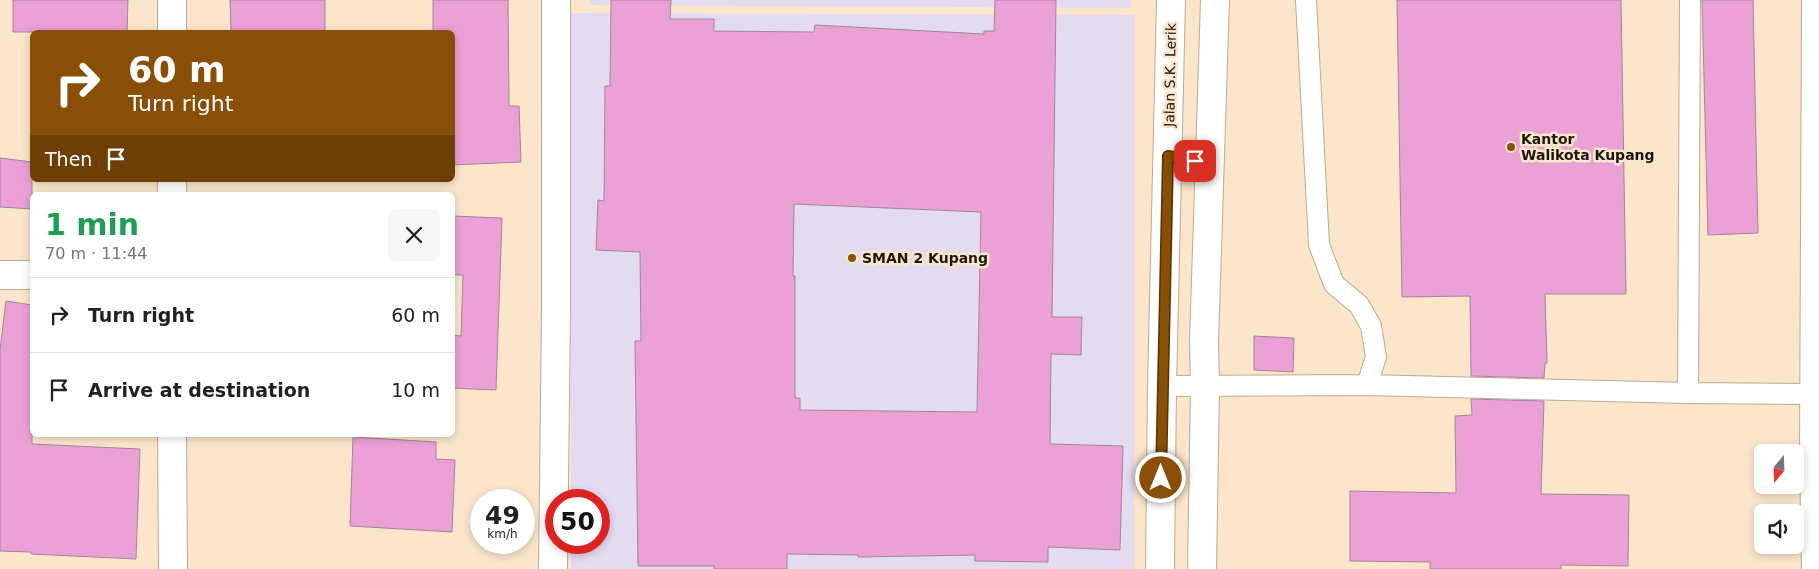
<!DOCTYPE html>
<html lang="en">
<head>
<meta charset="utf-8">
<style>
  :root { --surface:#fff; --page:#f6f6f6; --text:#202124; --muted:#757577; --line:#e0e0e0 }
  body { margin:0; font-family:"DejaVu Sans",sans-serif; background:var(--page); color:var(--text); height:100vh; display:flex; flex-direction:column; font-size:19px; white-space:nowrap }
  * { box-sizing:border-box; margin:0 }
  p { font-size:16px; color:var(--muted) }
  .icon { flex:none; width:28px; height:28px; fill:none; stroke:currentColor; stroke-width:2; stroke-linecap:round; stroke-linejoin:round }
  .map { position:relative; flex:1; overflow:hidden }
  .sheet { position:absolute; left:30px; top:192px; width:425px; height:245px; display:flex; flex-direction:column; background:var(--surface); border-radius:8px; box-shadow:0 2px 8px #0003 }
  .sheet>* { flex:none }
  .top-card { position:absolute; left:30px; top:30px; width:425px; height:152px; border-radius:8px; box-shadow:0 2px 8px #0003; background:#894f06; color:#fff; overflow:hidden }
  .needle { width:32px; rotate:199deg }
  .controls { position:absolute; left:1754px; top:444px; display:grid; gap:10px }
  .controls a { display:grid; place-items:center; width:50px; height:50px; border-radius:8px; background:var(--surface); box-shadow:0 2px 8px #0003; font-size:25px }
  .speed { position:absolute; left:470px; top:489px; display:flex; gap:10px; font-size:25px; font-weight:700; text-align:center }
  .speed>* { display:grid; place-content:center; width:65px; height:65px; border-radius:50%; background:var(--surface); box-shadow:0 2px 8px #0003; line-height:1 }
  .speed small { font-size:12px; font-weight:400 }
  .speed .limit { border:8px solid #d22; background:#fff; color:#111 }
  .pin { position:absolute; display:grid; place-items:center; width:42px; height:42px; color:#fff; margin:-21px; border-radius:10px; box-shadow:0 2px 8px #0006 }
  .me { position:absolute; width:55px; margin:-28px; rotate:0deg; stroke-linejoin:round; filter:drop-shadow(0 0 4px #0008) }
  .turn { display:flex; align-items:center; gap:18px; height:105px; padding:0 15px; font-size:22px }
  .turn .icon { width:65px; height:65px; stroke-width:2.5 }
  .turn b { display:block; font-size:35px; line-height:42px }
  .then { display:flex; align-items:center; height:48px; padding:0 15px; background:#0003; gap:10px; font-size:19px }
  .round { display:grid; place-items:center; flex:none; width:52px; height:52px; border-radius:8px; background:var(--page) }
  .headline { display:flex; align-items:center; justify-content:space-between; height:85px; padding:0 15px }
  h1 { font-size:30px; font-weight:800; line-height:38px; color:#1e9e55 }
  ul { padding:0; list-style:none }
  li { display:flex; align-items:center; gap:15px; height:75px; padding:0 15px; border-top:1px solid var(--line) }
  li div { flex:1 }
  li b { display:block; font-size:19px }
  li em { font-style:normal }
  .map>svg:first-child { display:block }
  .education { fill:#e3dbf0 }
  .building { fill:#eba0d6; stroke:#a18698; fill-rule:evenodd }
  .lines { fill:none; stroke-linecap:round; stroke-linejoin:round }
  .service-casing { stroke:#beaa91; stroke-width:22 }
  .minor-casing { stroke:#beaa91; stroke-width:30 }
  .secondary-casing { stroke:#beaa91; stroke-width:30 }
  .service { stroke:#fff; stroke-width:20 }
  .minor { stroke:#fff; stroke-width:28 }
  .secondary { stroke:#fff; stroke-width:28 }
  .route-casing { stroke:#593304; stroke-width:12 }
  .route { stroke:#894f06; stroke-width:9 }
  .poi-dot { fill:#894f06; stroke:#fbe6cb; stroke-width:2 }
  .labels { text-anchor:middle; stroke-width:5; stroke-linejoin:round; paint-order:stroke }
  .street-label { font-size:14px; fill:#1e160d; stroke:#fbe6cb }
  .poi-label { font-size:14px; font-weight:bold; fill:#1e160d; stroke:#fbe6cb; text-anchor:start }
</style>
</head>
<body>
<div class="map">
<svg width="1819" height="569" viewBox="0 0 1819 569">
  <rect width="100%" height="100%" fill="#fbe6cb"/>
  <path class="education" d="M 590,0 L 1131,0 L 1131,8 L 590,5 Z
    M 570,13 L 1134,15 L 1134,569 L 571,569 L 571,543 L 599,542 L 599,500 L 571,500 Z"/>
  <path class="building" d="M 13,0 L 128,0 L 127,32 L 13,32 Z
    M 230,0 L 325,0 L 325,32 L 231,32 Z
    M 433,0 L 508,0 L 509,106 L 519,106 L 521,162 L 452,165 L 452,32 L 433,32 Z
    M 611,0 L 671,0 L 670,19 L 714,19 L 714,31 L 814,32 L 815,25 L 984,34 L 984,31 L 994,31 L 995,0 L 1056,0 L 1052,317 L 1082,317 L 1081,355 L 1051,354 L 1050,444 L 1123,446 L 1120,550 L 1048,547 L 1048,562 L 975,561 L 975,555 L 858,557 L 858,555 L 787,554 L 787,569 L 714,569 L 714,566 L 638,566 L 635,341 L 641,341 L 640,252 L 596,250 L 598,200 L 604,201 L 605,86 L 610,86 ZM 794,204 L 981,212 L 977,412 L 800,410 L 800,398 L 795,398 L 795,276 L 793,276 Z
    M 1397,0 L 1621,0 L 1626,294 L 1545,294 L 1547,363 L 1545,363 L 1544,378 L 1471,376 L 1470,296 L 1402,297 Z
    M 1702,0 L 1753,0 L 1758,233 L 1708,235 Z
    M 0,158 L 32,162 L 32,209 L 0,207 Z
    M 452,216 L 502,218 L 496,390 L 452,388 L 452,335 L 461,336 L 463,275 L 452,275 Z
    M 6,301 L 32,305 L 32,444 L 140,449 L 136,559 L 31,554 L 31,552 L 0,551 L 0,350 Z
    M 1254,336 L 1294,338 L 1293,372 L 1254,370 Z
    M 1471,399 L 1544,401 L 1541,494 L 1629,495 L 1628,566 L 1561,565 L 1561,569 L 1430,569 L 1430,562 L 1350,561 L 1350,491 L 1456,493 L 1455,416 L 1472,415 Z
    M 353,437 L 436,442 L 436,459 L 455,460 L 452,532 L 350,526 Z"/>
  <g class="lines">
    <defs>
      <path id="service" d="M 1306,0 L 1319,245 L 1334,284 L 1359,305 L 1371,326 L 1376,357 L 1367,385
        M 1162,386 L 1367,385 L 1688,393 L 1819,394
        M 1688,393 L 1690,0"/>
      <path id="minor" d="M 172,0 L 172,32
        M 172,180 L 172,195
        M 0,275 L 32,275
        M 172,435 L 173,569
        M 553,569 L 556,312 L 556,0"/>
      <path id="secondary" d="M 1816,0 L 1814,461 L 1816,569
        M 1160,569 L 1162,386 L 1171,0
        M 1202,569 L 1205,386 L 1204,342 L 1215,0"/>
    </defs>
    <use href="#service" class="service-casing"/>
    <use href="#minor" class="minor-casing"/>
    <use href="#secondary" class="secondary-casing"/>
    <use href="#service" class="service"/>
    <use href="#minor" class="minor"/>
    <use href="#secondary" class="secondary"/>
  </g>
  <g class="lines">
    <defs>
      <path id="route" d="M 1161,478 L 1168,156 L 1195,161"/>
    </defs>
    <use href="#route" class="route-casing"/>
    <use href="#route" class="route"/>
  </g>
  <g class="poi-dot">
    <circle cx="1511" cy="147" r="5"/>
    <circle cx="852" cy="258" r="5"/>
  </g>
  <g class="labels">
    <g class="street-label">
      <text transform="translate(1170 75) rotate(-89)" y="5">Jalan S.K. Lerik</text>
    </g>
    <g class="poi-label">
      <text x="1521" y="144">Kantor<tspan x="1521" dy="16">Walikota Kupang</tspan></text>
      <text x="862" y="263">SMAN 2 Kupang</text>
    </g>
  </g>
</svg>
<div class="controls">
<a><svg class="needle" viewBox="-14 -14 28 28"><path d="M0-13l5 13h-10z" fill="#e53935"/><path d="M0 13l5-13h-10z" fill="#757577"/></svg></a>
<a><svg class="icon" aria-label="sound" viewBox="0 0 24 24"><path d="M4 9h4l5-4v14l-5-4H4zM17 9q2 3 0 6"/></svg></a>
</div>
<div class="speed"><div>49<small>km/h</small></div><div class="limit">50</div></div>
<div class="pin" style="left:1195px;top:161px;background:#d93025"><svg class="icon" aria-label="arrive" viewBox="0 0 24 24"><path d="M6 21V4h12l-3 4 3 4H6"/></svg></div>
<svg class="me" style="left:1161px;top:478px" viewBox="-20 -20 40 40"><circle r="17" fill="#894f06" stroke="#fff" stroke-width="3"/><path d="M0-11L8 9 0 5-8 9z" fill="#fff"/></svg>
<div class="top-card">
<div class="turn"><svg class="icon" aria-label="right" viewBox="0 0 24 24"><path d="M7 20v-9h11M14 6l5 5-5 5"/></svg><div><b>60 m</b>Turn right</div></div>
<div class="then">Then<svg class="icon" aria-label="arrive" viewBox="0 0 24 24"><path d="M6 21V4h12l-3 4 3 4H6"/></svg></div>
</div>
<section class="sheet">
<div class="headline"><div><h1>1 min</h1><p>70 m · 11:44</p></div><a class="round"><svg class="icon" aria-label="close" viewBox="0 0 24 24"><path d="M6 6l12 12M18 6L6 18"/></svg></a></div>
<ul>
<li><svg class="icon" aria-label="right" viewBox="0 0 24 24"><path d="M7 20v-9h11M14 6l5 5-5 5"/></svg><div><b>Turn right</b></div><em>60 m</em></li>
<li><svg class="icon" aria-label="arrive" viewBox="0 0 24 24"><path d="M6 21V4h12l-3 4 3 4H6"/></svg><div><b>Arrive at destination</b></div><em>10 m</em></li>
</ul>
</section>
</div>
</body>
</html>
